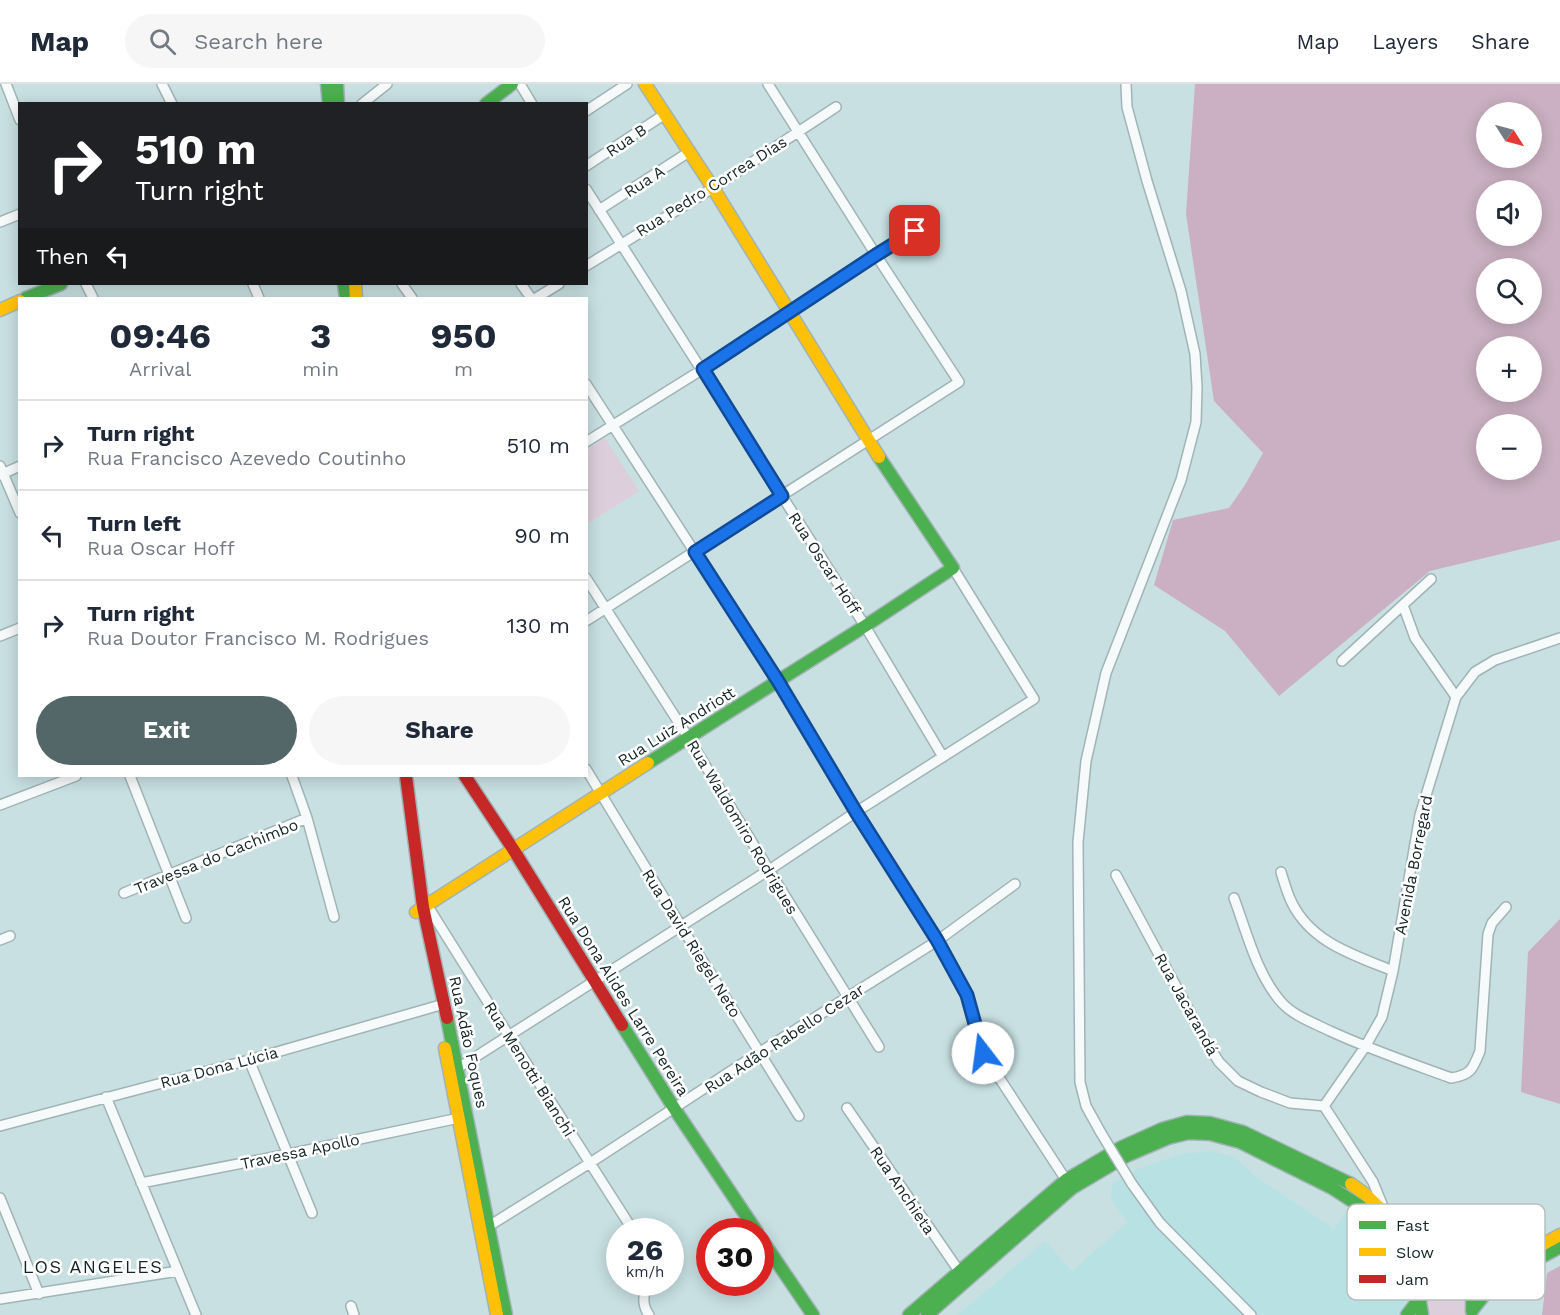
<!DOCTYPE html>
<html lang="en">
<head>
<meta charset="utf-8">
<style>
  :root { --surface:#fff; --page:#f6f6f7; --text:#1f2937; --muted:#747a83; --line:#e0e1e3; --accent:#536668 }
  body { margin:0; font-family:"Work Sans",sans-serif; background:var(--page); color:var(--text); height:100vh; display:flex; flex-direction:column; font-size:22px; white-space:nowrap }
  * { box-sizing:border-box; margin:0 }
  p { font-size:20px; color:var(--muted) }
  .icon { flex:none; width:33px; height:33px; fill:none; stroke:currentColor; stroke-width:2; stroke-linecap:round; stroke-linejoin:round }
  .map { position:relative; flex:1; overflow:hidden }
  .sheet { position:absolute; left:18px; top:213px; width:570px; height:480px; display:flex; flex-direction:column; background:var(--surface); border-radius:0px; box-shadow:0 3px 15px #0003 }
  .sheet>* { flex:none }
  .banner { position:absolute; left:18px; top:18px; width:570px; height:183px; border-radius:0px; box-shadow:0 3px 15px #0003; background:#202124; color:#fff; overflow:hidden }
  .needle { width:39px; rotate:126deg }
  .buttons { position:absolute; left:1476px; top:18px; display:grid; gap:12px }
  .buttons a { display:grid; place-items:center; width:66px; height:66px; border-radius:50%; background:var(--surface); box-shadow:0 3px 15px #0003; font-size:30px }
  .speed { position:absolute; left:606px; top:1134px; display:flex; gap:12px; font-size:30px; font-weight:700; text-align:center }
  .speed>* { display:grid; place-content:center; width:78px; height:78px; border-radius:50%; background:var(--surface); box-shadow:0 3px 15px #0003; line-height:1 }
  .speed small { font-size:15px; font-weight:400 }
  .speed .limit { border:9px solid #d22; background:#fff; color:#111 }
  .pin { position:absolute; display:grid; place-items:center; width:51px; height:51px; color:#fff; margin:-26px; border-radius:12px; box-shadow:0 3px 9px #0006 }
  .me { position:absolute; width:66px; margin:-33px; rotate:345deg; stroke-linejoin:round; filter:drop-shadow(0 0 4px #0008) }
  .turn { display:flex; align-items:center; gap:21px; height:126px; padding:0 18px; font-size:27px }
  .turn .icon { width:78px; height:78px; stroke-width:2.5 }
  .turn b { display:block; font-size:42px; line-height:51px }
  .then { display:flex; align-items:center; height:57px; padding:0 18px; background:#0003; gap:12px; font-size:22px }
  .eta { display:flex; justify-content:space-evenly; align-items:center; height:102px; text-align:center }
  .eta b { font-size:36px; font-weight:700; line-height:42px }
  .button { display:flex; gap:12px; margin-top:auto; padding:12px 18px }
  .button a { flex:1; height:69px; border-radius:36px; background:var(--accent); color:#fff; font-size:24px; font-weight:700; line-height:69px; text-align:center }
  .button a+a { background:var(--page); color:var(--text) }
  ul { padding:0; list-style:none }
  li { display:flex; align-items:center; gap:18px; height:90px; padding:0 18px; border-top:2px solid var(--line) }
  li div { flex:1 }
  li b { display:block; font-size:22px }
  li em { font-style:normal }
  header { display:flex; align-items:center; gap:36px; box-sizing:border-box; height:84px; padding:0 30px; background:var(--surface); border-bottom:2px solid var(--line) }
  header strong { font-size:28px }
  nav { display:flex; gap:33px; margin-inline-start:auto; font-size:21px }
  .search { width:420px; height:54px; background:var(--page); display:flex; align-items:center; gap:15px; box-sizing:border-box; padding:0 21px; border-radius:33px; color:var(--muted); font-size:22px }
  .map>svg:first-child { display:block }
  .built { fill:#b8e1e3 }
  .green { fill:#dcceda }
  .forest { fill:#cab0c2; fill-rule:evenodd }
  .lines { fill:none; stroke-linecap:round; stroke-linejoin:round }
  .street-casing { stroke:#a0b3b5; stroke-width:12 }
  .fast-casing { stroke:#a0b3b5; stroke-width:15 }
  .slow-casing { stroke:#a0b3b5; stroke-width:15 }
  .jam-casing { stroke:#a0b3b5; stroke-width:15 }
  .street { stroke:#f7fafb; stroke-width:9 }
  .fast { stroke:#4caf50; stroke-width:12 }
  .slow { stroke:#ffc107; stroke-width:12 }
  .jam { stroke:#c62828; stroke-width:12 }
  .street-bridge-casing { stroke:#a0b3b5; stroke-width:12; stroke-linecap:butt }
  .street-bridge { stroke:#f7fafb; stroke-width:9 }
  .route-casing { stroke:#114b97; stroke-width:15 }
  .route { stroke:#1a73e8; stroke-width:10 }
  .labels { text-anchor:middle; stroke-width:5; stroke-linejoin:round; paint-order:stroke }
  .street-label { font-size:16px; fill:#142526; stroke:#fff }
  .neighbourhood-label { font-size:18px; letter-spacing:1.5px; fill:#142526; stroke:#fff }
  .key { fill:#fff; stroke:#b8bebe; stroke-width:1.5 }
  .key-label { font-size:16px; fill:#142526 }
</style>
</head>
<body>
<header>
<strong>Map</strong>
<div class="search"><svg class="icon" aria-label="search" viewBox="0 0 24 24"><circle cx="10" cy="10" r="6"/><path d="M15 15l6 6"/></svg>Search here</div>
<nav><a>Map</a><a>Layers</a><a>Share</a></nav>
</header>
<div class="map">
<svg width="1560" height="1231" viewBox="0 0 1560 1231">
  <rect width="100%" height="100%" fill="#c8e0e2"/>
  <path class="built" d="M 1210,1067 L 1234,1073 L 1255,1092 L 1334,1145 L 1349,1124 L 1365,1134 L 1409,1190 L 1413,1198 L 1412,1210 L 1406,1223 L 1400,1231 L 958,1231 L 1045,1157 L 1072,1187 L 1128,1138 L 1111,1115 L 1112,1100 L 1137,1085 L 1182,1070 Z"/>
  <path class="green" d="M 605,354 L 639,407 L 587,440 L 587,366 Z
    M 1438,1200 L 1457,1202 C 1465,1210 1471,1219 1466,1231 L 1425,1231 L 1424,1214 Z"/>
  <path class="forest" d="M 1195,0 L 1560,0 L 1560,456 L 1430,487 L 1279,612 L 1225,547 L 1154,501 L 1173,436 L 1229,424 L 1245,401 L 1263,369 L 1214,317 L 1186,130 ZM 1486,28 L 1532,28 L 1532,74 L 1486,74 ZM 1486,106 L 1532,106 L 1532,152 L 1486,152 ZM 1486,184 L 1532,184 L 1532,230 L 1486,230 ZM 1486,262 L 1532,262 L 1532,308 L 1486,308 ZM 1486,340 L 1532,340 L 1532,386 L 1486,386 Z
    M 1560,835 L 1560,1020 L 1521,1008 L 1528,868 Z
    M 1560,1182 L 1560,1231 L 1542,1231 L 1547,1189 Z"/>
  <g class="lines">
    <defs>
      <path id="street" d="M 6,0 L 20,36
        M 162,0 L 172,20
        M 520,0 L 532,20
        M 362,20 L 387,0
        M 586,27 L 627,0
        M 586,82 L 665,30
        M 586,105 L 865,542 L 943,673
        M 599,126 L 689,68
        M 0,138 L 20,130
        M 586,182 L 713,104 L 836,23
        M 86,200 L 93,214
        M 253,200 L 259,214
        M 402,200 L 412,214
        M 521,200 L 531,214
        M 536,214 L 559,200
        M 586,300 L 778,597 L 856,728 L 937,857 L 967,911 L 983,969 L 1066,1096
        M 586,358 L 703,285 L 876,171 L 915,147
        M 0,382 L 20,429
        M 0,391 L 20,382
        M 586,494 L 688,653 L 769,786 L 879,963
        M 1403,521 L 1415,554 L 1456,613
        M 586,537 L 959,298 L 876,171 L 768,0
        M 0,552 L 20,544
        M 1342,577 L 1431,495
        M 586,685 L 681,842 L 799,1032
        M 130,692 L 186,834
        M 292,692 L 307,734 L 334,833
        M 0,721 L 76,692
        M 1281,788 C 1284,798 1287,809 1292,819 C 1312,859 1354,871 1393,887
        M 1116,791 L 1205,956 L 1219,978 L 1238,997 L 1261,1008 L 1290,1019 L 1324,1022
        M 124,809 L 307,734
        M 1234,814 C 1247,849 1257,891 1282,919 C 1294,932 1314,939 1330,947 C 1369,965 1410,979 1451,994 C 1471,991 1473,985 1480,967 L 1488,850 L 1492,839 L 1506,823
        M 427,821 L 509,952 L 634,1148
        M 0,856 L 10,852
        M 249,976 L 312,1129
        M 458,984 L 769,786 L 856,728 L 1034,615 L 953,484
        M 106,1013 L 196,1231
        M 1324,1022 L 1365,963 L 1382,933 L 1393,887 L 1420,731 L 1456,613 L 1475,588 L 1495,576 L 1560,554
        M 1324,1022 L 1373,1098 L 1384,1125
        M 847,1024 L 959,1187
        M 0,1042 L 249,976 L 437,922
        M 1101,1049 L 1086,1022 L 1080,998 L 1078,758 L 1086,677 L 1106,589 L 1181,396 L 1196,338 L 1197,303 L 1195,270 L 1181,207 L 1147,97 L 1127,23 L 1126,0
        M 141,1099 L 289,1070 L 459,1034
        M 1132,1100 L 1160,1139 L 1251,1231
        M 0,1114 L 39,1210
        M 489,1142 L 590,1079 L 760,968 L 937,857 L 1015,800
        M 647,1198 C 644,1210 641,1220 649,1231
        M 0,1215 L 178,1187
        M 351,1222 L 354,1231"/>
      <path id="fast" d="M 327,0 L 329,20
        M 337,0 L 338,20
        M 486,20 L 512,0
        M 344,200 L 346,214
        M 26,214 L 61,200
        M 648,679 L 865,542 L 953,484 L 879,373
        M 447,934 L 506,1231
        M 622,941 L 674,1024 L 757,1148
        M 760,1153 L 813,1231
        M 1473,1225 L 1489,1205 L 1499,1196 L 1560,1163
        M 909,1231 L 1066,1096 L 1122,1063 L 1162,1045 L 1187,1038 L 1210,1039 L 1243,1048 L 1351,1100
        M 927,1231 L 1072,1104 L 1126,1072 L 1168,1054 L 1189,1049 L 1210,1050 L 1240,1058 L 1332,1104 L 1360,1122 L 1376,1135 L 1391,1153 L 1416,1191 L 1423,1208
        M 1407,1231 L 1420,1214
        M 1422,1231 C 1422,1227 1420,1221 1420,1216 C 1424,1191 1464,1187 1471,1212 C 1473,1216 1472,1223 1472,1227"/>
      <path id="slow" d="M 645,0 L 713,104 L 879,373
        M 355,200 L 356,214
        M 0,226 L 20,217
        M 416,828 L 648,679
        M 445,964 L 497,1231
        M 1351,1100 L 1365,1110 L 1384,1128 L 1420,1175 L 1443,1194
        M 1458,1197 L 1491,1189 L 1560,1151"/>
      <path id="jam" d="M 406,692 L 423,823 L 447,934
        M 465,692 L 513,765 L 622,941"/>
    </defs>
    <use href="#street" class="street-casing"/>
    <use href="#fast" class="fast-casing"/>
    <use href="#slow" class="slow-casing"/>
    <use href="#jam" class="jam-casing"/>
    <use href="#street" class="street"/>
    <use href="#fast" class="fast"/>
    <use href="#slow" class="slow"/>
    <use href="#jam" class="jam"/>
    <defs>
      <path id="street-bridge" d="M 1101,1049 L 1132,1100"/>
    </defs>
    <use href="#street-bridge" class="street-bridge-casing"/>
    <use href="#street-bridge" class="street-bridge"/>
  </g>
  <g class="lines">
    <defs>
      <path id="route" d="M 915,147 L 876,171 L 703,285 L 782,412 L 695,468 L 778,597 L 856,728 L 937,856 L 967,911 L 983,969"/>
    </defs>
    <use href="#route" class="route-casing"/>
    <use href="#route" class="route"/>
  </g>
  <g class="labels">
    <g class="street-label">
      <text transform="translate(626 56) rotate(-34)" y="6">Rua B</text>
      <text transform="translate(644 97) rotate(-33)" y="6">Rua A</text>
      <text transform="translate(711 102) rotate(-32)" y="6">Rua Pedro Correa Dias</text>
      <text transform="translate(825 479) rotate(57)" y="6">Rua Oscar Hoff</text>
      <text transform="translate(676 642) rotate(-32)" y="6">Rua Luiz Andriott</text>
      <text transform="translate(743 743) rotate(59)" y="6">Rua Waldomiro Rodrigues</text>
      <text transform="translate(216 772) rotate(-22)" y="6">Travessa do Cachimbo</text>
      <text transform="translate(1413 781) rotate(-79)" y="6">Avenida Borregard</text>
      <text transform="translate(692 859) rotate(58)" y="6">Rua David Riegel Neto</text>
      <text transform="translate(624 912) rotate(58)" y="6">Rua Dona Alides Larre Pereira</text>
      <text transform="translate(1187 920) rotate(61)" y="6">Rua Jacarandá</text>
      <text transform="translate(784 954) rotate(-33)" y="6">Rua Adão Rabello Cezar</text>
      <text transform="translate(469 958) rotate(78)" y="6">Rua Adão Foques</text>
      <text transform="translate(219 983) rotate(-15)" y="6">Rua Dona Lúcia</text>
      <text transform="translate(530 985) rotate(58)" y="6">Rua Menotti Bianchi</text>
      <text transform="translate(300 1067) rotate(-12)" y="6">Travessa Apollo</text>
      <text transform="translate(903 1106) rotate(56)" y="6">Rua Anchieta</text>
    </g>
    <g class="neighbourhood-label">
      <text x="93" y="1189">LOS ANGELES</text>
    </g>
  </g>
  <rect x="1347" y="1120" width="198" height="96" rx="9" class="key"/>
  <rect x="1359" y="1137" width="27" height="8" fill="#4caf50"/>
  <rect x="1359" y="1164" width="27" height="8" fill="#ffc107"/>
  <rect x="1359" y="1191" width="27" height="8" fill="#c62828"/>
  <g class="key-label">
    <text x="1396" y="1147">Fast</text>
    <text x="1396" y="1174">Slow</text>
    <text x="1396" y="1201">Jam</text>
  </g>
</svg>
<div class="buttons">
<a><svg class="needle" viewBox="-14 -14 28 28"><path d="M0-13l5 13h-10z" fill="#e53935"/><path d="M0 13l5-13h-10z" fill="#747a83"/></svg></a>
<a><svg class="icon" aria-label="sound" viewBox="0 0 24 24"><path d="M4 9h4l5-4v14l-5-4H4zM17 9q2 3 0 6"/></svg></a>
<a><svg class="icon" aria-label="search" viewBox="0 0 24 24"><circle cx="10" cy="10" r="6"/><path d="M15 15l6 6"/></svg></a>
<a>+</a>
<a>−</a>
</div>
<div class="speed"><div>26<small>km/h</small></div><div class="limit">30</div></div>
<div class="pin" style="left:915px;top:147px;background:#d93025"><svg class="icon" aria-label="arrive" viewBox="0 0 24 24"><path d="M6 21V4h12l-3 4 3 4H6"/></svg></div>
<svg class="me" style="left:983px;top:969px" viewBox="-20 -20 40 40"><circle r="19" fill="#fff"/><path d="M0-13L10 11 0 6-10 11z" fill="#1a73e8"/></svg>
<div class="banner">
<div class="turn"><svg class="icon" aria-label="right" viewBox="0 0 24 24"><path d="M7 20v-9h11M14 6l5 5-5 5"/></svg><div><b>510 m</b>Turn right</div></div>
<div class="then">Then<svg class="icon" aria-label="left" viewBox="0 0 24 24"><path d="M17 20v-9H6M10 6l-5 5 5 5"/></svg></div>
</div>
<section class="sheet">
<div class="eta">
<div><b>09:46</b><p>Arrival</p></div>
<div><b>3</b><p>min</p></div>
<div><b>950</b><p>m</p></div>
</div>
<ul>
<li><svg class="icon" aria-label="right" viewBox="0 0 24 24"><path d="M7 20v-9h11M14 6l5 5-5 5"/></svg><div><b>Turn right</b><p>Rua Francisco Azevedo Coutinho</p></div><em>510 m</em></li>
<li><svg class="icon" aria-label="left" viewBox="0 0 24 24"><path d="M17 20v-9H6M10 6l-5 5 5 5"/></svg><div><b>Turn left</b><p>Rua Oscar Hoff</p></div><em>90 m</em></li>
<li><svg class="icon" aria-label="right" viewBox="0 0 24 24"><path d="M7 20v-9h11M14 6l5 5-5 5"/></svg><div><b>Turn right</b><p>Rua Doutor Francisco M. Rodrigues</p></div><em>130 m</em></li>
</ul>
<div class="button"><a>Exit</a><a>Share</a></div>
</section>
</div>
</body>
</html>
